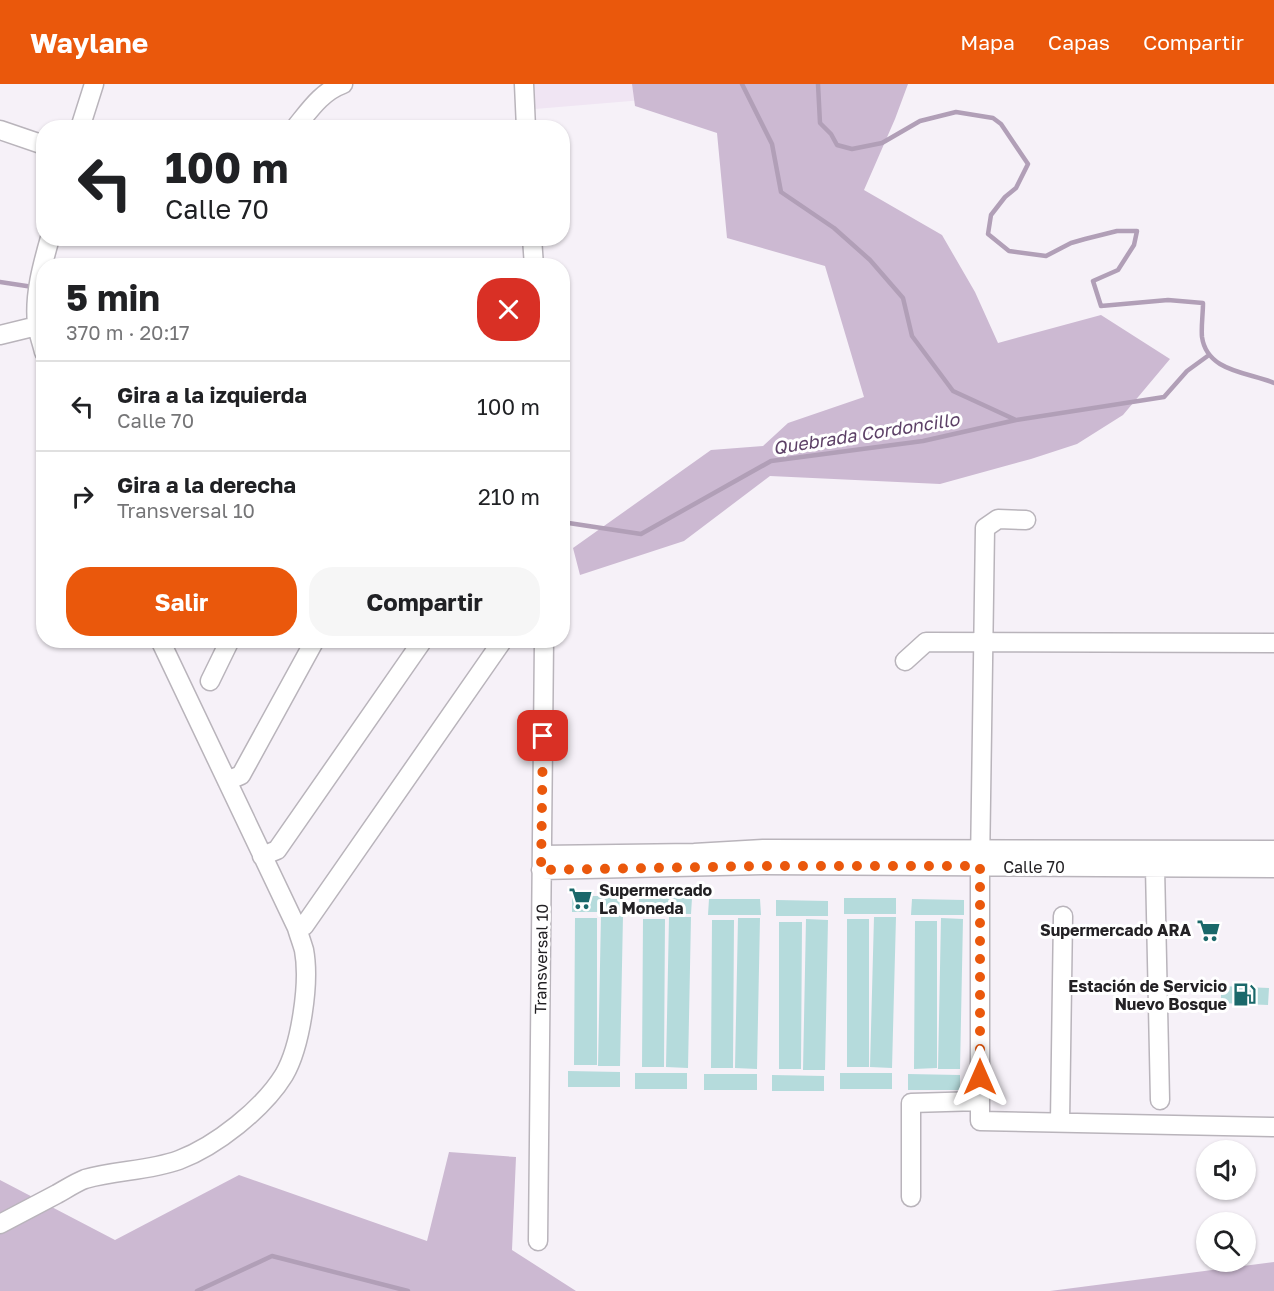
<!DOCTYPE html>
<html lang="es">
<head>
<meta charset="utf-8">
<style>
  :root { --surface:#fff; --page:#f6f6f6; --text:#202124; --muted:#757577; --line:#e0e0e0; --accent:#ea580c }
  body { margin:0; font-family:"Golos Text",sans-serif; background:var(--page); color:var(--text); height:100vh; display:flex; flex-direction:column; font-size:22px; white-space:nowrap }
  * { box-sizing:border-box; margin:0 }
  p { font-size:20px; color:var(--muted) }
  .icon { flex:none; width:33px; height:33px; fill:none; stroke:currentColor; stroke-width:2; stroke-linecap:round; stroke-linejoin:round }
  .map { position:relative; flex:1; overflow:hidden }
  .side { position:absolute; left:36px; top:174px; width:534px; height:390px; display:flex; flex-direction:column; background:var(--surface); border-radius:24px; box-shadow:0 2px 4px #0004 }
  .side>* { flex:none }
  .guide { position:absolute; left:36px; top:36px; width:534px; height:126px; border-radius:24px; box-shadow:0 2px 4px #0004; background:#fff; color:var(--text); overflow:hidden }
  .fabs { position:absolute; left:1196px; top:1056px; display:grid; gap:12px }
  .fabs a { display:grid; place-items:center; width:60px; height:60px; border-radius:50%; background:var(--surface); box-shadow:0 2px 4px #0004; font-size:30px }
  .pin { position:absolute; display:grid; place-items:center; width:51px; height:51px; color:#fff; margin:-26px; border-radius:12px; box-shadow:0 3px 9px #0006 }
  .me { position:absolute; width:66px; margin:-33px; rotate:0deg; stroke-linejoin:round; filter:drop-shadow(0 0 4px #0008) }
  .turn { display:flex; align-items:center; gap:21px; height:126px; padding:0 30px; font-size:27px }
  .turn .icon { width:78px; height:78px; stroke-width:2.5 }
  .turn b { display:block; font-size:42px; line-height:51px }
  .round { display:grid; place-items:center; flex:none; width:63px; height:63px; border-radius:24px; background:var(--page) }
  .overview { display:flex; align-items:center; justify-content:space-between; height:102px; padding:0 30px }
  h1 { font-size:36px; font-weight:700; line-height:45px }
  .primary-button { display:flex; gap:12px; margin-top:auto; padding:12px 30px }
  .primary-button a { flex:1; height:69px; border-radius:24px; background:var(--accent); color:#fff; font-size:24px; font-weight:700; line-height:69px; text-align:center }
  .primary-button a+a { background:var(--page); color:var(--text) }
  ul { padding:0; list-style:none }
  li { display:flex; align-items:center; gap:18px; height:90px; padding:0 30px; border-top:2px solid var(--line) }
  li div { flex:1 }
  li b { display:block; font-size:22px }
  li em { font-style:normal }
  header { display:flex; align-items:center; gap:36px; box-sizing:border-box; height:84px; padding:0 30px; background:var(--accent); color:#fff }
  header strong { font-size:28px }
  nav { display:flex; gap:33px; margin-inline-start:auto; font-size:21px }
  .map>svg:first-child { display:block }
  .built { fill:#f0e5f3 }
  .forest { fill:#ccb9d2 }
  .lines { fill:none; stroke-linecap:round; stroke-linejoin:round }
  .stream { stroke:#b19fb7; stroke-width:4.5 }
  .building { fill:#b5dbdc }
  .minor-casing { stroke:#b9b4bb; stroke-width:21 }
  .minor { stroke:#fff; stroke-width:18 }
  .route { stroke:#ea580c; stroke-width:10; stroke-dasharray:0 18 }
  .labels { text-anchor:middle; stroke-width:6; stroke-linejoin:round; paint-order:stroke }
  .street-label { font-size:16px; fill:#232124; stroke:#fff }
  .poi-label { font-size:16px; font-weight:bold; fill:#232124; stroke:#fff; text-anchor:end }
  .water-label { font-size:18px; font-style:italic; fill:#5d4167; stroke:#fff }
</style>
</head>
<body>
<header>
<strong>Waylane</strong>
<nav><a>Mapa</a><a>Capas</a><a>Compartir</a></nav>
</header>
<div class="map">
<svg width="1274" height="1207" viewBox="0 0 1274 1207">
  <rect width="100%" height="100%" fill="#f6f1f8"/>
  <path class="built" d="M 534,0 L 652,0 L 655,15 L 535,25 Z"/>
  <path class="forest" d="M 632,0 L 908,0 L 895,35 L 864,106 L 942,151 L 975,208 L 998,259 L 1101,231 L 1170,275 L 1123,331 L 1077,360 L 1031,375 L 940,400 L 770,392 L 684,457 L 580,491 L 573,464 L 711,366 L 763,362 L 788,339 L 864,313 L 825,182 L 727,154 L 717,49 L 635,22 Z
    M 449,1068 L 516,1073 L 512,1166 L 576,1207 L 0,1207 L 0,1096 L 115,1156 L 239,1091 L 427,1157 Z
    M 1274,1178 L 1274,1207 L 1050,1207 Z"/>
  <g class="lines">
    <path class="stream" d="M 742,0 L 772,60 L 781,108 L 834,144 L 870,176 L 903,214 L 912,252 L 953,307 L 1016,336
      M 818,0 L 820,39 L 831,50 L 837,61 L 852,65 L 882,59 L 920,37 L 956,28 L 993,34 L 1001,40 L 1028,80 L 1016,104 L 1005,113 L 991,131 L 988,150 L 1009,167 L 1046,172 L 1071,159 L 1085,155 L 1117,147 L 1137,147 L 1134,161 L 1118,186 L 1093,197 L 1101,222 L 1168,216 L 1203,219 C 1203,230 1201,243 1202,253 C 1207,288 1248,288 1274,299
      M 0,198 L 33,203
      M 562,438 L 641,450 L 771,377 L 923,357 L 1016,336 L 1164,313 L 1187,287 L 1209,271
      M 197,1207 L 272,1172 L 408,1207"/>
  </g>
  <path class="building" d="M 572,812 L 624,812 L 624,828 L 572,828 Z
    M 639,813 L 692,814 L 691,830 L 639,830 Z
    M 844,814 L 896,814 L 896,830 L 844,830 Z
    M 709,815 L 760,815 L 761,831 L 708,831 Z
    M 912,815 L 964,816 L 964,831 L 911,831 Z
    M 776,816 L 828,817 L 828,832 L 776,832 Z
    M 601,831 L 623,831 L 620,982 L 598,982 Z
    M 669,833 L 691,833 L 688,984 L 666,983 Z
    M 874,833 L 896,833 L 892,984 L 870,983 Z
    M 575,834 L 597,834 L 597,981 L 574,981 Z
    M 738,834 L 760,834 L 757,985 L 735,984 Z
    M 941,834 L 963,835 L 960,985 L 938,985 Z
    M 643,835 L 665,835 L 664,983 L 642,983 Z
    M 806,835 L 828,836 L 825,986 L 803,986 Z
    M 847,835 L 869,835 L 869,983 L 847,983 Z
    M 712,836 L 734,836 L 733,984 L 711,984 Z
    M 915,837 L 937,837 L 937,984 L 914,985 Z
    M 779,838 L 802,838 L 801,985 L 779,985 Z
    M 1221,902 L 1269,904 L 1268,921 L 1221,919 Z
    M 568,987 L 620,988 L 620,1003 L 568,1003 Z
    M 635,989 L 687,989 L 687,1005 L 635,1005 Z
    M 840,989 L 892,989 L 892,1005 L 840,1005 Z
    M 704,990 L 757,990 L 757,1006 L 704,1006 Z
    M 908,990 L 960,991 L 960,1006 L 908,1006 Z
    M 772,991 L 824,992 L 824,1007 L 772,1007 Z"/>
  <g class="lines">
    <defs>
      <path id="minor" d="M 524,0 L 526,44
        M 80,44 L 94,0
        M 295,44 C 309,27 321,8 343,0
        M 0,46 L 44,61
        M 532,154 L 534,182
        M 0,251 L 37,242
        M 44,268 C 42,259 38,249 37,240 C 34,211 42,182 50,154
        M 1026,436 L 998,435 L 985,444 L 980,782 L 980,1037 L 1274,1043
        M 905,577 L 926,558 L 1274,559
        M 210,597 L 230,556
        M 227,697 L 241,691 L 315,556
        M 542,771 L 694,769 L 763,765 L 1274,766
        M 262,772 L 277,766 L 423,556
        M 1155,783 L 1160,1016
        M 541,786 L 763,781 L 1274,784
        M 297,844 L 304,842 L 503,556
        M 1060,1038 L 1063,832
        M 911,1113 L 911,1019 L 980,1017
        M 0,1140 C 19,1130 38,1120 57,1110 C 66,1105 75,1099 85,1095 C 116,1086 149,1087 179,1076 C 216,1062 263,1025 284,991 C 301,962 310,898 304,866 C 302,859 299,851 297,844 L 160,556
        M 538,1157 L 544,556"/>
    </defs>
    <use href="#minor" class="minor-casing"/>
    <use href="#minor" class="minor"/>
  </g>
  <g class="lines">
    <path class="route" d="M 543,652 L 541,786 L 763,782 L 980,782 L 980,993"/>
  </g>
  <defs>
    <symbol id="supermarket-bare" viewBox="-9 -9 18 18"><path d="M-6-5.5h2.5l.6 2H6L4.5 2H-2.5L-4.4-4H-6ZM-1.5 3.2a1.3 1.3 0 1 0 .1 0ZM3 3.2a1.3 1.3 0 1 0 .1 0Z" fill="#1a686a" stroke="#fff" stroke-width="2.5" paint-order="stroke"/></symbol>
    <symbol id="fuel-bare" viewBox="-9 -9 18 18"><path d="M-5.5-6h7V0h2V4h1.3V-2.5L3-4.5l.8-.8L6-3V5H2.5V1h-1V6h-7ZM-4.2-4.7v3.2H.2V-4.7Z" fill="#1a686a" stroke="#fff" stroke-width="2.5" paint-order="stroke"/></symbol>
  </defs>
  <g fill-rule="evenodd">
    <use href="#supermarket-bare" x="564" y="798" width="33" height="33"/>
    <use href="#supermarket-bare" x="1192" y="830" width="33" height="33"/>
    <use href="#fuel-bare" x="1228" y="894" width="33" height="33"/>
  </g>
  <g class="labels">
    <g class="street-label">
      <text x="1034" y="789">Calle 70</text>
      <text transform="translate(541 875) rotate(-89)" y="6">Transversal 10</text>
    </g>
    <g class="poi-label">
      <text x="599" y="812" text-anchor="start">Supermercado<tspan x="599" dy="18">La Moneda</tspan></text>
      <text x="1191" y="852">Supermercado ARA</text>
      <text x="1227" y="908">Estación de Servicio<tspan x="1227" dy="18">Nuevo Bosque</tspan></text>
    </g>
    <g class="water-label">
      <text transform="translate(866 350) rotate(-9)" y="6">Quebrada Cordoncillo</text>
    </g>
  </g>
</svg>
<div class="fabs">
<a><svg class="icon" aria-label="sound" viewBox="0 0 24 24"><path d="M4 9h4l5-4v14l-5-4H4zM17 9q2 3 0 6"/></svg></a>
<a><svg class="icon" aria-label="search" viewBox="0 0 24 24"><circle cx="10" cy="10" r="6"/><path d="M15 15l6 6"/></svg></a>
</div>
<div class="pin" style="left:543px;top:652px;background:#d93025"><svg class="icon" aria-label="arrive" viewBox="0 0 24 24"><path d="M6 21V4h12l-3 4 3 4H6"/></svg></div>
<svg class="me" style="left:980px;top:993px" viewBox="-20 -20 40 40"><path d="M0-17L14 15 0 8-14 15z" fill="#ea580c" stroke="#fff" stroke-width="4"/></svg>
<div class="guide">
<div class="turn"><svg class="icon" aria-label="left" viewBox="0 0 24 24"><path d="M17 20v-9H6M10 6l-5 5 5 5"/></svg><div><b>100 m</b>Calle 70</div></div>
</div>
<section class="side">
<div class="overview"><div><h1>5 min</h1><p>370 m · 20:17</p></div><a class="round" style="background:#d93025;color:#fff"><svg class="icon" aria-label="close" viewBox="0 0 24 24"><path d="M6 6l12 12M18 6L6 18"/></svg></a></div>
<ul>
<li><svg class="icon" aria-label="left" viewBox="0 0 24 24"><path d="M17 20v-9H6M10 6l-5 5 5 5"/></svg><div><b>Gira a la izquierda</b><p>Calle 70</p></div><em>100 m</em></li>
<li><svg class="icon" aria-label="right" viewBox="0 0 24 24"><path d="M7 20v-9h11M14 6l5 5-5 5"/></svg><div><b>Gira a la derecha</b><p>Transversal 10</p></div><em>210 m</em></li>
</ul>
<div class="primary-button"><a>Salir</a><a>Compartir</a></div>
</section>
</div>
</body>
</html>
